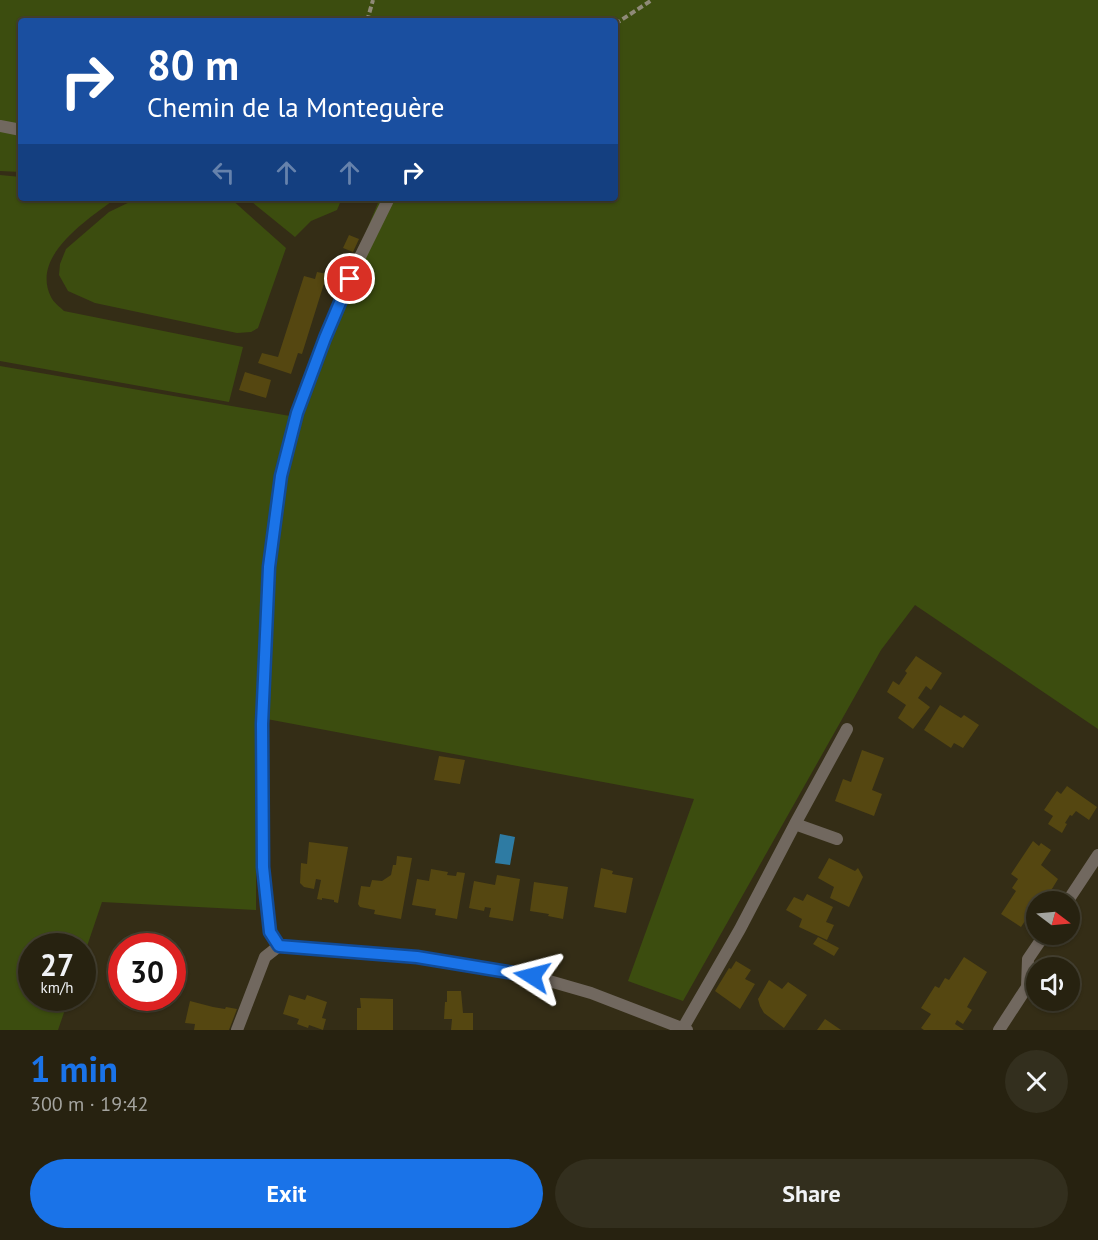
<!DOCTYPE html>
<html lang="en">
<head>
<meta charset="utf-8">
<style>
  :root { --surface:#272210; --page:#332f1e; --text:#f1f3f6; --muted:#a4a49f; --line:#433f30; --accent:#1a73e8 }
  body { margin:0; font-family:"PT Sans",sans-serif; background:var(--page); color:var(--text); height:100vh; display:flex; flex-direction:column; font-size:22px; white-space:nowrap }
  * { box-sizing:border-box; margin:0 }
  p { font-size:20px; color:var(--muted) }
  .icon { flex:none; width:33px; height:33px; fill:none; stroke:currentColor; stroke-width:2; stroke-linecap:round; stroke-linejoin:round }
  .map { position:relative; height:1030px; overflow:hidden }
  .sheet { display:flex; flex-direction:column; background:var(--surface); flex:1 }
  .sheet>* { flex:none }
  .banner { position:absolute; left:18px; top:18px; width:600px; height:183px; border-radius:6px; box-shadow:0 2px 4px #0004,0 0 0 2px var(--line); background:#1a4fa0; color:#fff; overflow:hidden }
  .needle { width:39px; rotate:106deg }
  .tools { position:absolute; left:1026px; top:891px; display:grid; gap:12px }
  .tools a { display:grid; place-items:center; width:54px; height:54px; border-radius:50%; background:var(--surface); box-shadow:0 2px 4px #0004,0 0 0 2px var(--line); font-size:30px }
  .speed { position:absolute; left:18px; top:933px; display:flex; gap:12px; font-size:30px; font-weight:700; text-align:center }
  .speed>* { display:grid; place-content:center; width:78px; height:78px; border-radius:50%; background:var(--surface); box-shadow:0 2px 4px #0004,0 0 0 2px var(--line); line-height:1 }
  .speed small { font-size:15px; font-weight:400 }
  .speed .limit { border:9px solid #d22; background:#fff; color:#111 }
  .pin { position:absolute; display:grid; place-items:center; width:51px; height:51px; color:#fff; margin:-26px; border:3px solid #fff; border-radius:50%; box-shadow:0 2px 6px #0007 }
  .me { position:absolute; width:66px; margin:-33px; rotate:279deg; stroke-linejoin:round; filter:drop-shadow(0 0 4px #0008) }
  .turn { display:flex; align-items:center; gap:21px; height:126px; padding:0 30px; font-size:27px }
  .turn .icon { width:78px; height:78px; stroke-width:2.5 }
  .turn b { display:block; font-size:42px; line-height:51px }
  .lanes { display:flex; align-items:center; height:57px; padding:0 30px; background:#0003; justify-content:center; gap:30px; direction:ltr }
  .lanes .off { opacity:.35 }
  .round { display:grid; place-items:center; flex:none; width:63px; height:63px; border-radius:32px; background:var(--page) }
  .overview { display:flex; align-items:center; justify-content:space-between; height:102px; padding:0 30px }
  h1 { font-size:36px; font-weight:800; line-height:45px; color:var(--accent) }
  .primary-button { display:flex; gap:12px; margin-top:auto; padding:12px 30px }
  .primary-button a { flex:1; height:69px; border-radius:36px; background:var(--accent); color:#fff; font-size:24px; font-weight:800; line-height:69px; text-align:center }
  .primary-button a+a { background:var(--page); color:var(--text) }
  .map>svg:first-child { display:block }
  .green { fill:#3c4d0f }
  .water { fill:#2e7ba3 }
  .building { fill:#554711 }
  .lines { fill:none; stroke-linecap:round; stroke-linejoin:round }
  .path { stroke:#8f8a78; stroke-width:4; stroke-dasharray:6 3; stroke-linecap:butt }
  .minor { stroke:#71685f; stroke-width:12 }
  .route-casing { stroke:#114b97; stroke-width:15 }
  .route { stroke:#1a73e8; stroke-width:10 }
</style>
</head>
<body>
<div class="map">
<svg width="1098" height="1030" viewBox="0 0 1098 1030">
  <rect width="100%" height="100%" fill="#342d16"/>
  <path class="green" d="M 0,0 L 1098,0 L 1098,729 L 915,605 L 881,650 L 683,1001 L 628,981 L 694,799 L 256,717 L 256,910 L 102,902 L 83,958 L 82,946 L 32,946 L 32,998 L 69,998 L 58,1030 L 0,1030 L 0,366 L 290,416 L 380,198 L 615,198 L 615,21 L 21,21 L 21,172 L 0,171 Z
    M 0,175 L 21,177 L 21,198 L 116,198 C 89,219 30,255 51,297 C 53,302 60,307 64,311 L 243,347 L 229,402 L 0,361 Z
    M 138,198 L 230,198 L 286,248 L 258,328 L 251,332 L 237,333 L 95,303 L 68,291 L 59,275 L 60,264 L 66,249 L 109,212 Z
    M 247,198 L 342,198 L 337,210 L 311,221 L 295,237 Z"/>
  <path class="water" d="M 500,834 L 515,837 L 510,865 L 495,863 Z"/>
  <path class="building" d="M 349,235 L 359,239 L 353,252 L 343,248 Z
    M 317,272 L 327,274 L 302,354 L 298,353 L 291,374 L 258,363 L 262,353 L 278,357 L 304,276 L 315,279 Z
    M 245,372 L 271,380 L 266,398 L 239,390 Z
    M 916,656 L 942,673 L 931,690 L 926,686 L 918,698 L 930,707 L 913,729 L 898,718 L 906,705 L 887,692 L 893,681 L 899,685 L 907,673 L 905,671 Z
    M 940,705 L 961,718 L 964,715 L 979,725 L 963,748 L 954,743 L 951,748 L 924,730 Z
    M 862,750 L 884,758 L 872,790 L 882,794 L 874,816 L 835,801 L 843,779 L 851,782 Z
    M 439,756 L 465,760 L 460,784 L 434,780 Z
    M 1067,786 L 1097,807 L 1089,820 L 1076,811 L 1072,816 L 1070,815 L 1065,823 L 1067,824 L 1062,833 L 1048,824 L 1053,816 L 1044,810 L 1057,791 L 1061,794 Z
    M 1033,841 L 1039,846 L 1041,843 L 1051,850 L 1041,865 L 1058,879 L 1044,902 L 1036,902 L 1036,908 L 1029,919 L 1027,918 L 1021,927 L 1001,914 L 1016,891 L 1012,888 L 1018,879 L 1011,874 Z
    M 309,842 L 348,847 L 338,903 L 334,902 L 334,900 L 322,898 L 322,900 L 317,899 L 321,880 L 316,879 L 314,889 L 304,887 L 300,883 L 301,863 L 307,864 Z
    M 397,856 L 412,858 L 401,919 L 374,914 L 375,910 L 360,907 L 358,904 L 361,886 L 370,887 L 372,880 L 382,881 L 391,875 L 393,865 L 396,865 Z
    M 829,858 L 855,871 L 858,868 L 863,877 L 849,907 L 830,898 L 834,887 L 818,878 Z
    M 601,868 L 613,871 L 612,874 L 633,878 L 626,913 L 594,907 Z
    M 431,869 L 448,872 L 447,875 L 456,876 L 457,872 L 465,873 L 457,919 L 435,915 L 436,909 L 412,905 L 417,879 L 429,881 Z
    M 497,875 L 520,879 L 513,921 L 489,917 L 491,908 L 485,907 L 484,911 L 469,908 L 474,881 L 495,885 Z
    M 534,882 L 568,887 L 563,919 L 548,916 L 549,914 L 530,911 Z
    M 807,894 L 833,907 L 826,922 L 834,925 L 827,940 L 799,927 L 802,919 L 786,910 L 794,897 L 803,901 Z
    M 818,937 L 839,948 L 834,956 L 813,944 Z
    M 964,957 L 987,972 L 967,1007 L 972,1010 L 963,1024 L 957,1020 L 955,1024 L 964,1030 L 924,1030 L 921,1028 L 931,1014 L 921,1008 L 935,986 L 939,988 L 945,978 L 949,980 Z
    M 736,961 L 751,970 L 745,979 L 755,984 L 740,1009 L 715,991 L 729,968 L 731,969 Z
    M 769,980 L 782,989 L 788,982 L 807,995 L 784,1028 L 764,1013 L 760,1006 L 758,999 Z
    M 447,991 L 461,991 L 463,1013 L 473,1013 L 473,1030 L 451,1030 L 452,1019 L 444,1019 L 445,1002 L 447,1002 Z
    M 289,995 L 305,1000 L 307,995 L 327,1002 L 322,1018 L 326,1019 L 323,1030 L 309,1025 L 308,1028 L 297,1024 L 299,1019 L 283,1014 Z
    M 360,998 L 393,999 L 393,1030 L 357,1030 L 357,1008 L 361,1008 Z
    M 190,1001 L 213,1007 L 225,1009 L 226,1007 L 237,1009 L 229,1030 L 194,1030 L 195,1024 L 185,1023 Z
    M 825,1019 L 841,1030 L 817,1030 Z"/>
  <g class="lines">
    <path class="path" d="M 367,21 L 373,0
      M 615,24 L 652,0"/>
    <path class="minor" d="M 0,126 L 21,130
      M 795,824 L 847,729
      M 1067,902 L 1098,855
      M 279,946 L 270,932 L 263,867 L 262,724 L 269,567 L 281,476 L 297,413 L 325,338 L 359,259 L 389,198
      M 279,946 L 417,957 L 532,976 L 591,993 L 687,1030
      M 683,1028 L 740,929 L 795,824 L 837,839
      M 237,1030 L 265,957 L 279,946
      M 999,1030 L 1027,987 L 1028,959 L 1045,934"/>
  </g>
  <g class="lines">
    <defs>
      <path id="route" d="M 350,279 L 325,338 L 297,413 L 281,476 L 269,567 L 262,724 L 263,867 L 270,932 L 279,946 L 417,957 L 532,976"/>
    </defs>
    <use href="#route" class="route-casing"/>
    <use href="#route" class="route"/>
  </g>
</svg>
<div class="tools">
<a><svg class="needle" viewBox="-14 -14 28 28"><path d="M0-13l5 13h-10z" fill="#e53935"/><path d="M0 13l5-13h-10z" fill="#a4a49f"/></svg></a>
<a><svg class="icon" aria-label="sound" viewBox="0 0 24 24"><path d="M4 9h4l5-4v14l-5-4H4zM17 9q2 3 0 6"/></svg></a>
</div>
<div class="speed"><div>27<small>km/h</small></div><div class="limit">30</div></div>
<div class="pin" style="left:350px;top:279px;background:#d93025"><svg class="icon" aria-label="arrive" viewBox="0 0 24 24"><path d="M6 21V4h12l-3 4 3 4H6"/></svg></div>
<svg class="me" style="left:532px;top:976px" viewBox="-20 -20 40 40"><path d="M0-17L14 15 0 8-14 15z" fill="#1a73e8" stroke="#fff" stroke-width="4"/></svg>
<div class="banner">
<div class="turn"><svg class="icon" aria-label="right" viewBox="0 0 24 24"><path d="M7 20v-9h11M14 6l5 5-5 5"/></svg><div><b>80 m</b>Chemin de la Monteguère</div></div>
<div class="lanes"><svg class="icon off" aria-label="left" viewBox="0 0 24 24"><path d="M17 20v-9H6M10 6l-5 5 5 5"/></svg><svg class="icon off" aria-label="ahead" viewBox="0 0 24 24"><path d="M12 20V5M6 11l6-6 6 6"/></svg><svg class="icon off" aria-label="ahead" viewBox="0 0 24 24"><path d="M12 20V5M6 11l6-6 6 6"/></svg><svg class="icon" aria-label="right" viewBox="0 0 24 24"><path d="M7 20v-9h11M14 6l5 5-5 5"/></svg></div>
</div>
</div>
<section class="sheet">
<div class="overview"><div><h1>1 min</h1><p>300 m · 19:42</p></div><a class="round"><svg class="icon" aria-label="close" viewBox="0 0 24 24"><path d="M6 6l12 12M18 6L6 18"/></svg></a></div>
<div class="primary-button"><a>Exit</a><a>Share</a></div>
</section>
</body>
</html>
